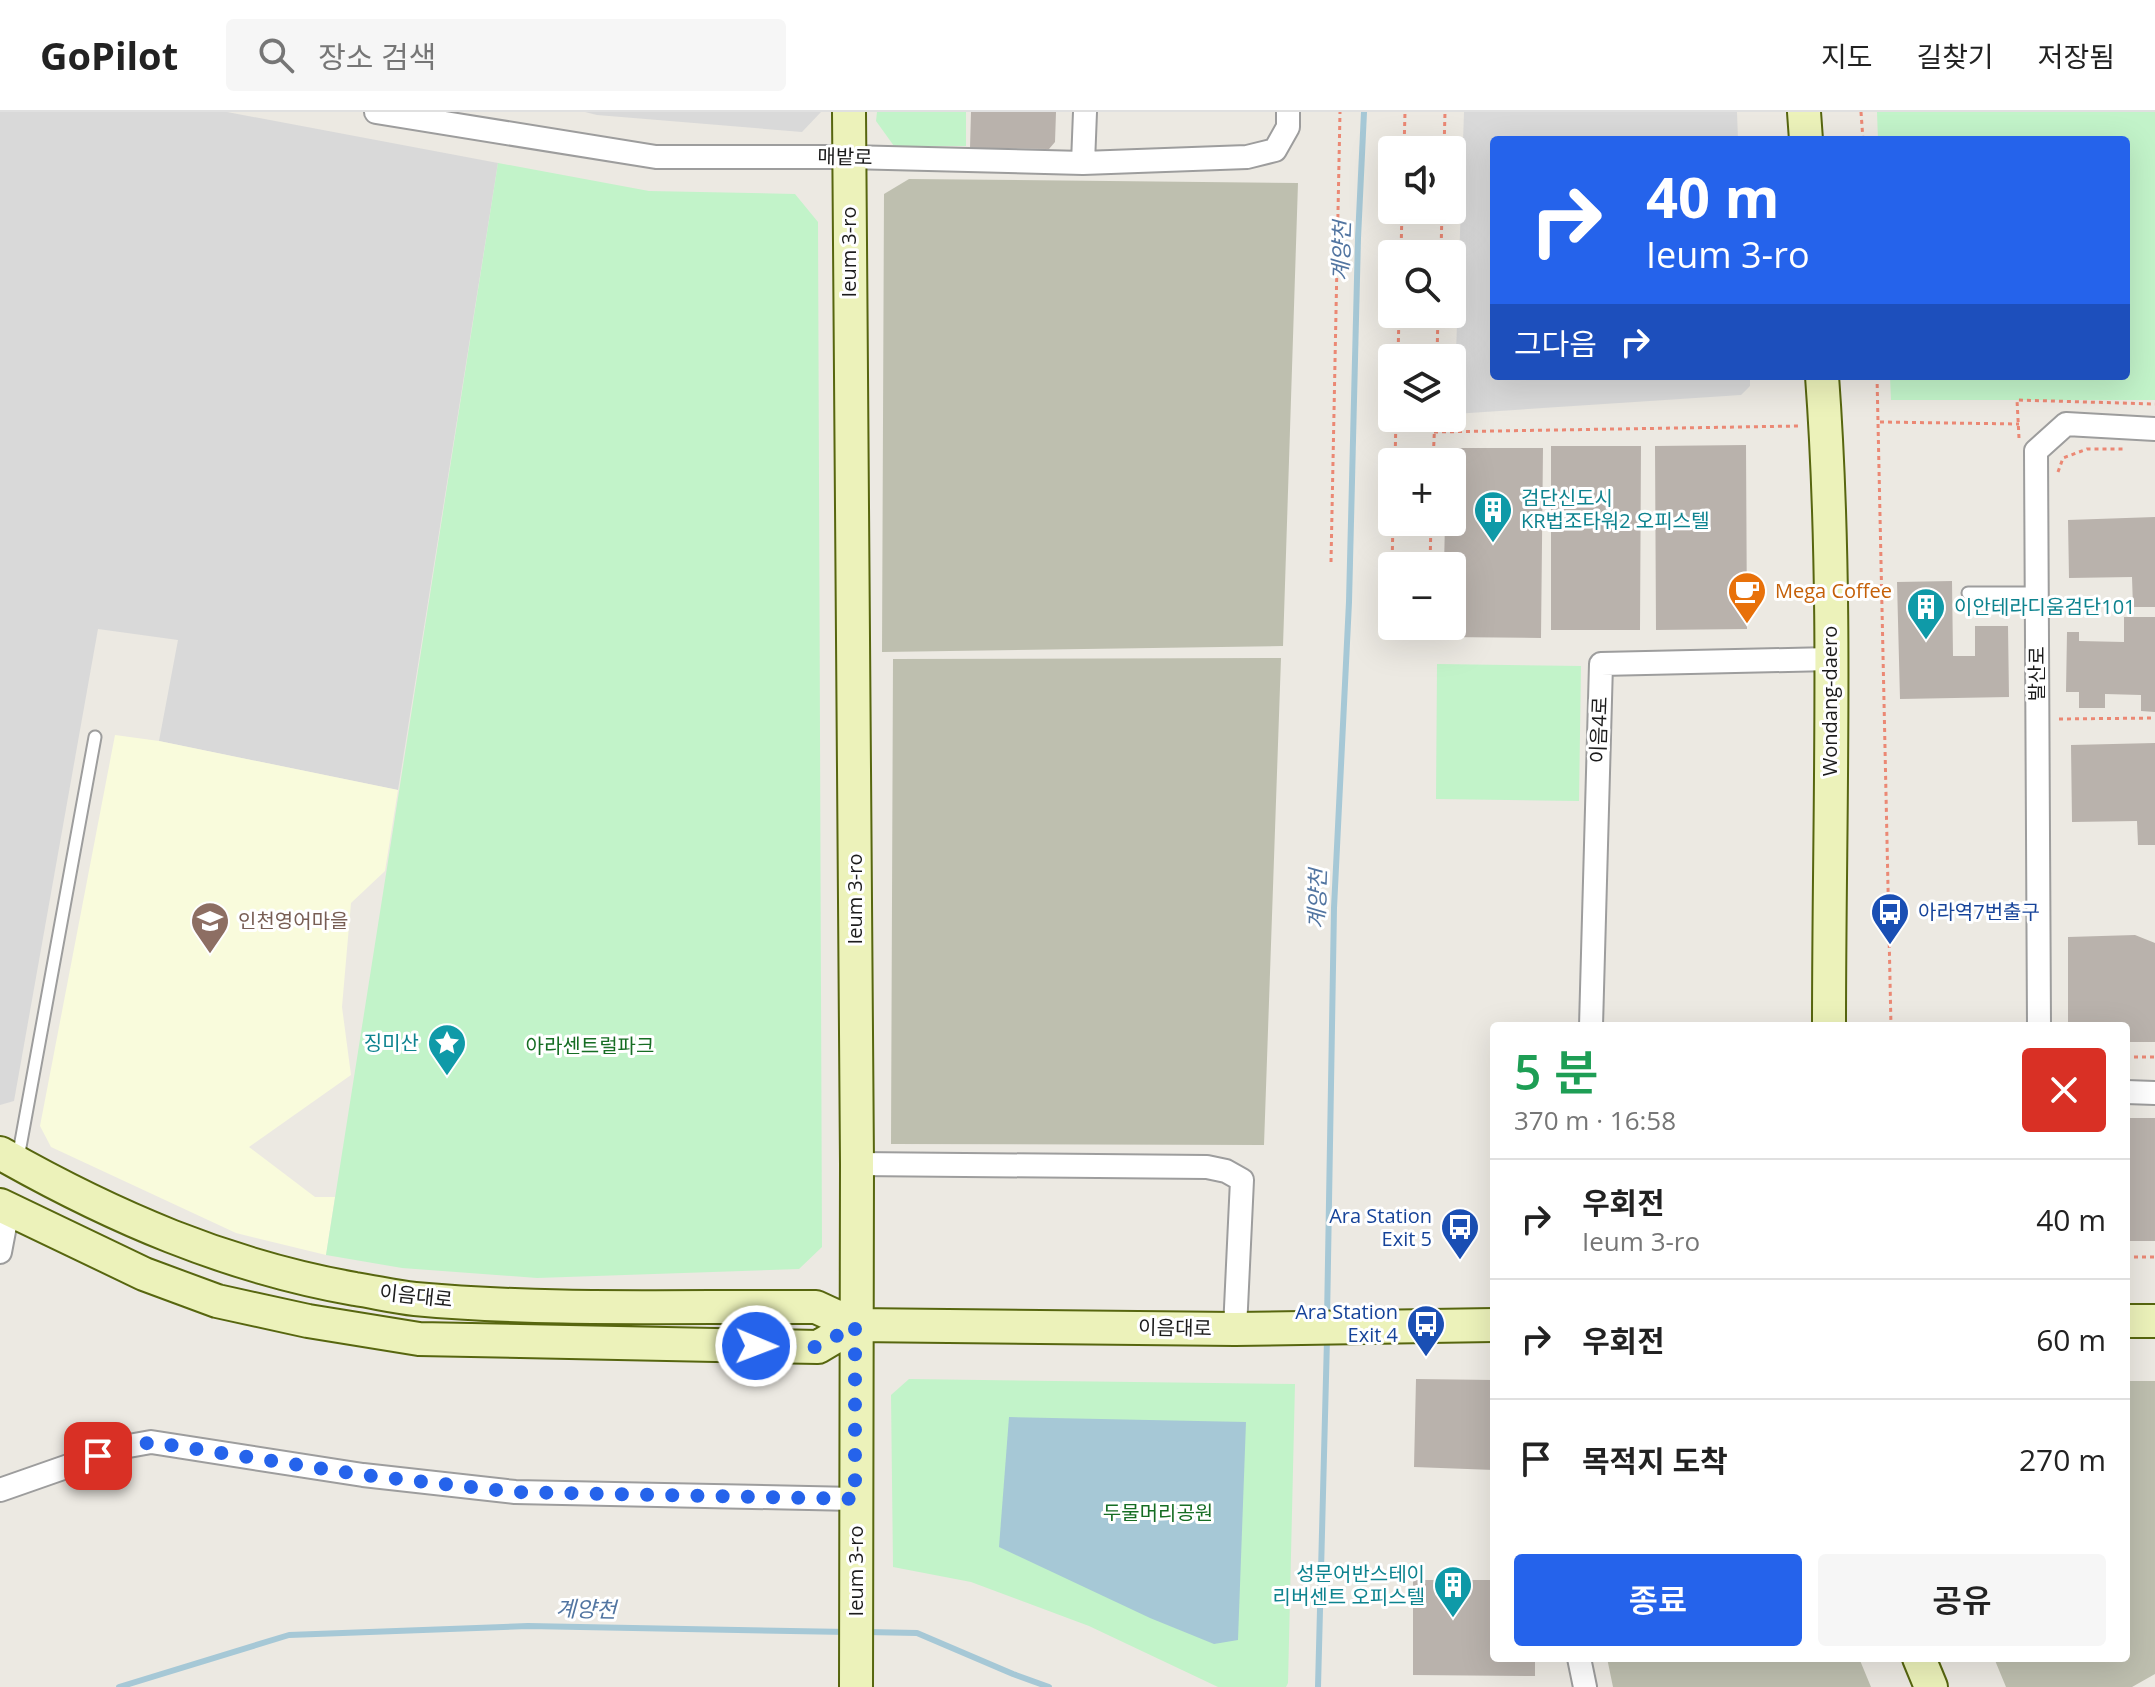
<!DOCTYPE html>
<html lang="ko">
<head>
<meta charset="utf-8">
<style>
  :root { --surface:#fff; --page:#f6f6f6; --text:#222; --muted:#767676; --line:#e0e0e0; --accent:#2563eb }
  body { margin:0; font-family:"Open Sans","Noto Sans KR",sans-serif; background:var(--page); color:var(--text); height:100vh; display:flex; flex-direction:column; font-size:30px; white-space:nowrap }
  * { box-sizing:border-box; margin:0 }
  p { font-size:26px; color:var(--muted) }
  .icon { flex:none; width:44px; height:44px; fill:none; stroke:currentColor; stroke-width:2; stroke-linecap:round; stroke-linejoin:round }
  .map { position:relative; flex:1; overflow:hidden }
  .drawer { position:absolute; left:1490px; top:910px; width:640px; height:640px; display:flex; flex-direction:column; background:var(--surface); border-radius:8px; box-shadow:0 8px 32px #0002 }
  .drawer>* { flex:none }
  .top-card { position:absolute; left:1490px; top:24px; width:640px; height:244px; border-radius:8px; box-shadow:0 8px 32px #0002; background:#2563eb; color:#fff; overflow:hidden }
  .tools { position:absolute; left:1378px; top:24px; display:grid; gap:16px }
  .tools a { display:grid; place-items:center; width:88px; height:88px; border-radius:8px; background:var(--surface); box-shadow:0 8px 32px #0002; font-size:40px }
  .pin { position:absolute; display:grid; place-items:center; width:68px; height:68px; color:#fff; margin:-34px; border-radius:16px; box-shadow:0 4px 12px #0006 }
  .me { position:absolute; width:88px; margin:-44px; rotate:91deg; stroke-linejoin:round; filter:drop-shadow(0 0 6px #0008) }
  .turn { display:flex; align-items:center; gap:28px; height:168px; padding:0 24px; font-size:36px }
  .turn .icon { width:104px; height:104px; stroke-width:2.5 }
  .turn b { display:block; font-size:56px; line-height:68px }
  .then { display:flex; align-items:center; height:76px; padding:0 24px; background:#0003; gap:16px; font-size:30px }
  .round { display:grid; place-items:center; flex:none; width:84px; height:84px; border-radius:8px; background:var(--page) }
  .overview { display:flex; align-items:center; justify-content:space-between; height:136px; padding:0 24px }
  h1 { font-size:48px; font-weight:600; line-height:60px; color:#1e9e55 }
  .action { display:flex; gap:16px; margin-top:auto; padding:16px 24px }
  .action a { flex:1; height:92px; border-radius:8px; background:var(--accent); color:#fff; font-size:32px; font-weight:600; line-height:92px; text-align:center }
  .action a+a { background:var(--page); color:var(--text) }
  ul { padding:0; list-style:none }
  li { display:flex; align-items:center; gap:24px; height:120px; padding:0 24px; border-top:2px solid var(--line) }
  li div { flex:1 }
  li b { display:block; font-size:30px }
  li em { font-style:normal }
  header { display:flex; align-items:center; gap:48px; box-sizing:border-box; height:112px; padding:0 40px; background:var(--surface); border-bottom:2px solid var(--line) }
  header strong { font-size:38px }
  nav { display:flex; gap:44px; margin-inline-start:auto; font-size:28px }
  .search { width:560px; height:72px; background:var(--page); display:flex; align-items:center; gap:20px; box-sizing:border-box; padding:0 28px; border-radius:8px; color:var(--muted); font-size:30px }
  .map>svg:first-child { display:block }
  .residential { fill:#d9d9d9 }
  .education { fill:#f9fbdc }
  .construction { fill:#bebfaf }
  .park { fill:#c2f3c9 }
  .water { fill:#a6c8d6 }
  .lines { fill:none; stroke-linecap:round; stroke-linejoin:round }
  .stream { stroke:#a6c8d6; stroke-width:6 }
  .building { fill:#b9b2ac }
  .lane-casing { stroke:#9d9d9d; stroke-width:15 }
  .street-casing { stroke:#9d9d9d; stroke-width:26 }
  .secondary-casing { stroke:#57660f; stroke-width:36 }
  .path { stroke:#eb8874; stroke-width:3; stroke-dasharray:4 4; stroke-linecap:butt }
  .lane { stroke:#fff; stroke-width:11 }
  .street { stroke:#fff; stroke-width:22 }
  .secondary { stroke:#ecf2ba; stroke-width:32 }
  .route { stroke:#2563eb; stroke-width:14; stroke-dasharray:0 25.2 }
  .labels { text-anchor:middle; stroke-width:6; stroke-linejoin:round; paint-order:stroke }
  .street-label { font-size:20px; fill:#1c1c1c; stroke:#fff }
  .culture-label { font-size:20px; fill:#0d838f; stroke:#fff; text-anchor:start }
  .food-label { font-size:20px; fill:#c56008; stroke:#fff; text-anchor:start }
  .transit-label { font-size:20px; fill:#164399; stroke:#fff; text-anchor:end }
  .education-label { font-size:20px; fill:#785e54; stroke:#fff; text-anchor:start }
  .park-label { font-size:20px; fill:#166d23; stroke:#fff }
  .water-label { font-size:22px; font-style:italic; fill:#5275a1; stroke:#fff }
</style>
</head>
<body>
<header>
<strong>GoPilot</strong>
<div class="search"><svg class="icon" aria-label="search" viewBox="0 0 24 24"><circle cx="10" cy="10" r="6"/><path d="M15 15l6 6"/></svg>장소 검색</div>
<nav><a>지도</a><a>길찾기</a><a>저장됨</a></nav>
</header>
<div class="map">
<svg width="2155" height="1575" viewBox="0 0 2155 1575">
  <rect width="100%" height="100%" fill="#ece9e2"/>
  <path class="residential" d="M 0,0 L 227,0 L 498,51 L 398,678 L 159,629 L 178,528 L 98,517 L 14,989 L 0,993 Z
    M 585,0 L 821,0 L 802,20 L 597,3 Z
    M 1464,0 L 1737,0 L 1738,28 L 1494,28 L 1494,264 L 1750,264 L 1750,274 L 1741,283 L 1454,302 Z"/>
  <path class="education" d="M 115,623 L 159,629 L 398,678 L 385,759 L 351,791 L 342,895 L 351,963 L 249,1035 L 315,1085 L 335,1085 L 326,1143 L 236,1121 L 51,1035 L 40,1014 Z"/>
  <path class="construction" d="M 909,67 L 1298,71 L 1283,534 L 882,540 L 884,82 Z
    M 1281,546 L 1264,1033 L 891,1032 L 893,547 Z
    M 2126,1269 L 2155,1269 L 2155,1562 L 2132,1575 L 2006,1575 L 1994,1546 L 2126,1546 Z
    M 1607,1546 L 1859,1546 L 1871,1575 L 1613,1575 Z"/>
  <path class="park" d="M 877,0 L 966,0 L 966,34 L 894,34 L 876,9 Z
    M 1877,0 L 2155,0 L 2155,288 L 1891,288 L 1890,264 L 2126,264 L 2126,28 L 1878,28 Z
    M 498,51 L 649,79 L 795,82 L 818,110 L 822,1135 L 799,1157 L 537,1166 L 402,1156 L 326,1143 Z
    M 1437,552 L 1581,554 L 1579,689 L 1436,687 Z
    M 909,1267 L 1295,1272 L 1288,1571 L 1286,1575 L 1218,1575 L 1089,1514 L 971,1470 L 893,1455 L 891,1283 Z"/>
  <path class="water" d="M 1009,1305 L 1246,1310 L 1238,1528 L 1214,1532 L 1150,1506 L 999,1435 Z"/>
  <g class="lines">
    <path class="stream" d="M 1327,1208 L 1334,796 L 1349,490 L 1358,126 L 1364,0
      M 867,1520 L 917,1521 L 1013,1562 L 1049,1575
      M 119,1575 L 289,1523 L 528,1514 L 848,1520
      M 1318,1575 L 1327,1227"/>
  </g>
  <path class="building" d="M 971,0 L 1056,0 L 1055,30 L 1049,37 L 970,36 Z
    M 1746,333 L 1747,517 L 1656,518 L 1655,334 Z
    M 1551,334 L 1641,334 L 1640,518 L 1551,518 Z
    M 1445,336 L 1543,336 L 1541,526 L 1444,525 L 1444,514 L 1452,514 L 1452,454 L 1444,454 L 1445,410 L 1452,410 L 1452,350 L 1445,350 Z
    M 2155,405 L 2155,495 L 2133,495 L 2132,465 L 2069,466 L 2068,408 Z
    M 1952,469 L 1953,544 L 1975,544 L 1975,514 L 2008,514 L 2009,585 L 1900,587 L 1897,470 Z
    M 2124,505 L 2155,505 L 2155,600 L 2141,599 L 2141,583 L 2105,582 L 2105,596 L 2079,596 L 2079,580 L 2066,580 L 2067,520 L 2079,520 L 2079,529 L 2124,530 Z
    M 2155,631 L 2155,733 L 2138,733 L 2137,709 L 2072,710 L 2071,633 Z
    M 2135,823 L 2155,831 L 2155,930 L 2126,930 L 2126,914 L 2068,914 L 2068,825 Z
    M 2126,1006 L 2155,1006 L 2155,1129 L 2126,1129 Z
    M 1416,1267 L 1494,1268 L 1494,1358 L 1414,1355 Z
    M 1413,1468 L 1494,1468 L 1494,1546 L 1535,1546 L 1535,1564 L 1413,1563 Z"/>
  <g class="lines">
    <defs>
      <path id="lane" d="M 1968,481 L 2037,481
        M 18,1046 L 95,625"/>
      <path id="street" d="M 376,0 L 656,45 L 848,45 L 1083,51 L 1247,45 L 1275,38 L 1288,15 L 1288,0
        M 1083,51 L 1085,0
        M 1591,914 L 1601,552 L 1830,547
        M 2039,914 L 2036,339 L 2066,312 L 2155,317
        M 2126,980 L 2155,981
        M 857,1052 L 1207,1055 L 1226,1059 L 1242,1068 L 1235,1217
        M 0,1140 L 8,1098
        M 0,1378 L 123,1335 L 151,1330 L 363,1363 L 515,1380 L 855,1387
        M 1579,1546 L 1585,1575"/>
      <path id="secondary" d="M 849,0 L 857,1052 L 856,1575
        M 1804,0 L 1806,28
        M 1822,264 C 1838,480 1829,698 1829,914
        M 0,1041 C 113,1105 226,1154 355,1177 C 375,1180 395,1185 415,1187 C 548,1199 683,1194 816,1195 L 855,1213 L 1235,1217 L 1494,1213
        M 0,1093 L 144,1162 L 217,1189 L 308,1209 L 419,1227 L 818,1235 L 855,1213
        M 2126,1209 L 2155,1209
        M 1919,1546 L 1931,1575"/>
    </defs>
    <use href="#lane" class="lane-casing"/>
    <use href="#street" class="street-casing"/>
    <use href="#secondary" class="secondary-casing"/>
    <path class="path" d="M 1861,0 L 1863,28
      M 1404,38 L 1405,0
      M 1444,38 L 1445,0
      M 1401,142 L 1402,98
      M 1441,142 L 1442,98
      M 1398,246 L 1399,202
      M 1437,246 L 1438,202
      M 1877,264 L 1891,914
      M 1880,310 L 2019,312
      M 1434,320 L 1799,314
      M 2019,326 L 2017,288 L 2155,292
      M 1395,350 L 1396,306
      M 1433,350 L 1435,306
      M 2058,360 L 2063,346 L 2087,337 L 2123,337
      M 1331,450 L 1340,0
      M 1392,454 L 1393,410
      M 1430,454 L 1431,410
      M 1392,460 L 1392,463
      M 2059,607 L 2155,606
      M 2126,945 L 2155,945
      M 2126,1145 L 2155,1145"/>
    <use href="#lane" class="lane"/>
    <use href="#street" class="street"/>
    <use href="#secondary" class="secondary"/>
  </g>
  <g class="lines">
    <path class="route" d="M 98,1344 L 151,1330 L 363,1363 L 515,1380 L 855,1387 L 855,1213 L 818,1235 L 756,1234"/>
  </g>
  <defs>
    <symbol id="building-pin" viewBox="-11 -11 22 30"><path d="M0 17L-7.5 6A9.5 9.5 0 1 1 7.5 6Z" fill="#0f9aa8" stroke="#fff"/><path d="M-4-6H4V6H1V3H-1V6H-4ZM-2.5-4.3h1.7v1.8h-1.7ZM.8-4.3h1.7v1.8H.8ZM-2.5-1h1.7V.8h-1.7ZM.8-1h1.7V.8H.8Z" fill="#fff"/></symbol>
    <symbol id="cafe-pin" viewBox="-11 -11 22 30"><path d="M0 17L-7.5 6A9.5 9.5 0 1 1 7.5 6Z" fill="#e8710a" stroke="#fff"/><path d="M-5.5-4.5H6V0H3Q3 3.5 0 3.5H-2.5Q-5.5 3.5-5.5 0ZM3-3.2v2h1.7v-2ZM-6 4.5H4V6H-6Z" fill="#fff"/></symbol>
    <symbol id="bus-pin" viewBox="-11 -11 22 30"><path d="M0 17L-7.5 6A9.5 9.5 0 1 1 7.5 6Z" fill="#1a4fb4" stroke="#fff"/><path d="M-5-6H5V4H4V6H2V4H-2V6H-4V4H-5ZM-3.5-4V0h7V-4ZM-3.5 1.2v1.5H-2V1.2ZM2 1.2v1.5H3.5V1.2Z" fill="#fff"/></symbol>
    <symbol id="school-pin" viewBox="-11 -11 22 30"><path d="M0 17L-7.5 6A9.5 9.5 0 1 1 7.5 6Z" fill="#8d6e63" stroke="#fff"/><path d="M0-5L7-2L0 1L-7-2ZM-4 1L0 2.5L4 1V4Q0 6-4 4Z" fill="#fff"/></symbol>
    <symbol id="sight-pin" viewBox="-11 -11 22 30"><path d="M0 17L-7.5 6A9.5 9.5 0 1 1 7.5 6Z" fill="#0f9aa8" stroke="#fff"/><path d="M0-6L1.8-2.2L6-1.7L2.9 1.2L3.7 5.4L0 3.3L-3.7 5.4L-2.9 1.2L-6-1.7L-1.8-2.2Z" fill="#fff"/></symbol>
  </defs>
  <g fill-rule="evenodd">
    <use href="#building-pin" x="1471" y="376" width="44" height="60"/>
    <use href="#cafe-pin" x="1725" y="457" width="44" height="60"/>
    <use href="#building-pin" x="1904" y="473" width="44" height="60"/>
    <use href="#bus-pin" x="1868" y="778" width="44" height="60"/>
    <use href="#school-pin" x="188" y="787" width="44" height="60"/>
    <use href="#sight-pin" x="425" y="909" width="44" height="60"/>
    <use href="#bus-pin" x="1438" y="1093" width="44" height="60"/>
    <use href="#bus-pin" x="1404" y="1190" width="44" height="60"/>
    <use href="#building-pin" x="1431" y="1451" width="44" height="60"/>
  </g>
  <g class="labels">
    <g class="street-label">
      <text transform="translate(845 45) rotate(1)" y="7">매밭로</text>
      <text transform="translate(849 140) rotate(-90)" y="7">Ieum 3-ro</text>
      <text transform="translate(2037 562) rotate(-90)" y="7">발산로</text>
      <text transform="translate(1830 589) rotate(-90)" y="7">Wondang-daero</text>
      <text transform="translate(1599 618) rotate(-88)" y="7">이음4로</text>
      <text transform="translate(855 787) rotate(-90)" y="7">Ieum 3-ro</text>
      <text transform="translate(416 1184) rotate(6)" y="7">이음대로</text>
      <text transform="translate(1175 1216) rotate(1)" y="7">이음대로</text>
      <text transform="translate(856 1459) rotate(-90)" y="7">Ieum 3-ro</text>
    </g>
    <g class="culture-label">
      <text x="1521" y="393">검단신도시<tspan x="1521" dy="23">KR법조타워2 오피스텔</tspan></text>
      <text x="1954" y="502">이안테라디움검단101</text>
      <text x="419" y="938" text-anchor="end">징미산</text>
      <text x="1425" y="1469" text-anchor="end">성문어반스테이<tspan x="1425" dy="23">리버센트 오피스텔</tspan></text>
    </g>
    <g class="food-label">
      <text x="1775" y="486">Mega Coffee</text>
    </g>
    <g class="transit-label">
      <text x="1918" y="807" text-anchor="start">아라역7번출구</text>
      <text x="1432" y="1111">Ara Station<tspan x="1432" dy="23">Exit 5</tspan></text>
      <text x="1398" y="1207">Ara Station<tspan x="1398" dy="23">Exit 4</tspan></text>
    </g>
    <g class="education-label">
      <text x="238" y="816">인천영어마을</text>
    </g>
    <g class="park-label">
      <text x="590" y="941">아라센트럴파크</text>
      <text x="1158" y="1408">두물머리공원</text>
    </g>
    <g class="water-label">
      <text transform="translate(1341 139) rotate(-88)" y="8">계양천</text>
      <text transform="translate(1317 787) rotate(-88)" y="8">계양천</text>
      <text transform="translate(586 1497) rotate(1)" y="8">계양천</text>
    </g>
  </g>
</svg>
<div class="tools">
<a><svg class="icon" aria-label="sound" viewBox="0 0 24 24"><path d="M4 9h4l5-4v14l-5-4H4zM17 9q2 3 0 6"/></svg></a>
<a><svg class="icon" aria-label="search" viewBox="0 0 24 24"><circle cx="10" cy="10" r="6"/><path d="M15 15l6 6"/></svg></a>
<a><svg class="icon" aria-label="layers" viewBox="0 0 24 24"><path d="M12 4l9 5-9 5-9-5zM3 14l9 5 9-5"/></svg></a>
<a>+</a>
<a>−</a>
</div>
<div class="pin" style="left:98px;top:1344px;background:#d93025"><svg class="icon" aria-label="arrive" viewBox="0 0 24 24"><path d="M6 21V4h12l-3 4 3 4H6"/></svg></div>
<svg class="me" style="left:756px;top:1234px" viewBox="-20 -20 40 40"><circle r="17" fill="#2563eb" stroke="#fff" stroke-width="3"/><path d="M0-11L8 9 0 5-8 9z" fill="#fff"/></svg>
<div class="top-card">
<div class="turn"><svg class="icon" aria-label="right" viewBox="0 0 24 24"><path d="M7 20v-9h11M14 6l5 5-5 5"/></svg><div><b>40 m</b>Ieum 3-ro</div></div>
<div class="then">그다음<svg class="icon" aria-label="right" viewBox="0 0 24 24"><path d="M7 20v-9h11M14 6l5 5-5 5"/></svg></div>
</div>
<section class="drawer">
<div class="overview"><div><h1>5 분</h1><p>370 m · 16:58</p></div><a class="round" style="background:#d93025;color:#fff"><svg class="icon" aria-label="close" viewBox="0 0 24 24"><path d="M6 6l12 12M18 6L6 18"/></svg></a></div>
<ul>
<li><svg class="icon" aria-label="right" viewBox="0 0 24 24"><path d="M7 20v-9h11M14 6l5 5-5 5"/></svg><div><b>우회전</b><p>Ieum 3-ro</p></div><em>40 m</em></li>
<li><svg class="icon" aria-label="right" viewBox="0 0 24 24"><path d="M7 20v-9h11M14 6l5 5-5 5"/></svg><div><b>우회전</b></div><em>60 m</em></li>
<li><svg class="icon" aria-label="arrive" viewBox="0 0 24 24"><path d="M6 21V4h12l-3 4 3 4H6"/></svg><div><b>목적지 도착</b></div><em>270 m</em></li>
</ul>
<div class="action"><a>종료</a><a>공유</a></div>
</section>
</div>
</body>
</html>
